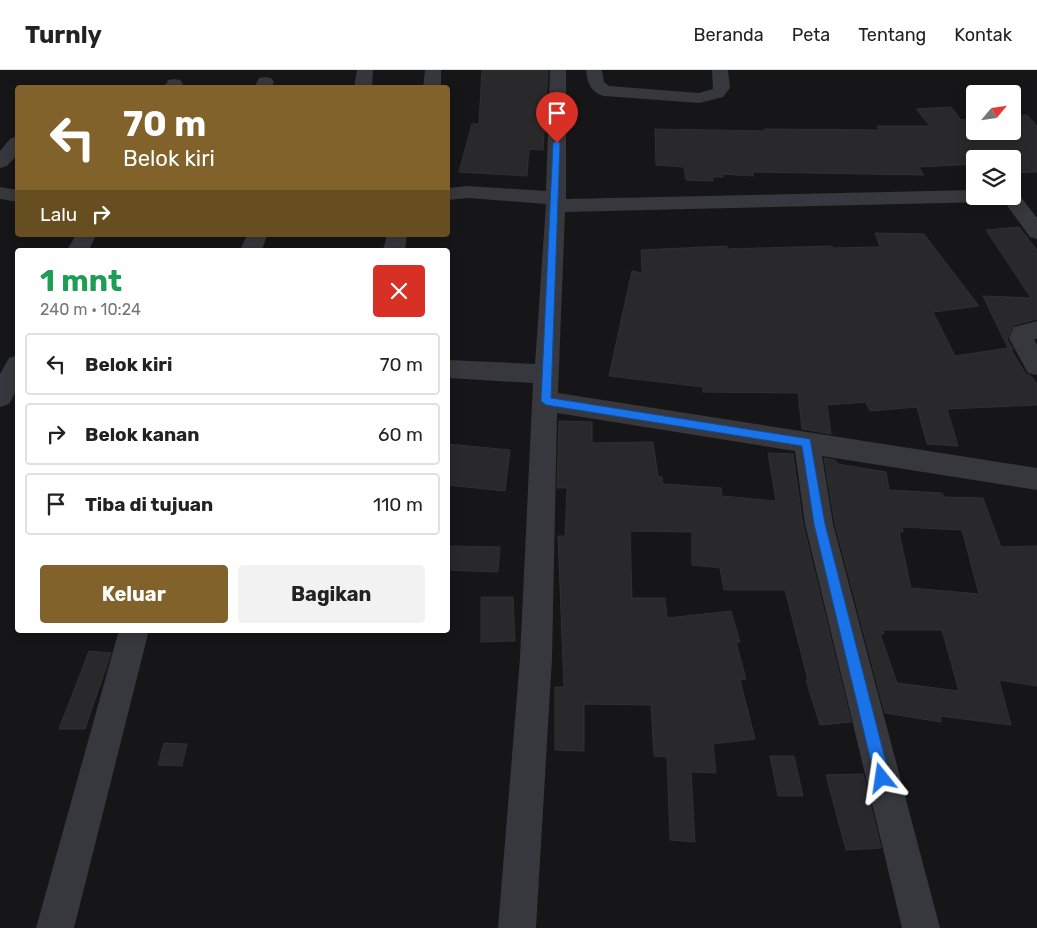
<!DOCTYPE html>
<html lang="id">
<head>
<meta charset="utf-8">
<style>
  :root { --surface:#fff; --page:#f2f2f2; --text:#222; --muted:#767676; --line:#e0e0e0; --accent:#80622a }
  body { margin:0; font-family:Rubik,sans-serif; background:var(--page); color:var(--text); height:100vh; display:flex; flex-direction:column; font-size:19px; white-space:nowrap }
  * { box-sizing:border-box; margin:0 }
  p { font-size:16px; color:var(--muted) }
  .icon { flex:none; width:28px; height:28px; fill:none; stroke:currentColor; stroke-width:2; stroke-linecap:round; stroke-linejoin:round }
  .map { position:relative; flex:1; overflow:hidden }
  .side { position:absolute; left:15px; top:178px; width:435px; height:385px; display:flex; flex-direction:column; background:var(--surface); border-radius:5px; box-shadow:0 2px 12px #0003 }
  .side>* { flex:none }
  .hud { position:absolute; left:15px; top:15px; width:435px; height:152px; border-radius:5px; box-shadow:0 2px 12px #0003; background:#80622a; color:#fff; overflow:hidden }
  .needle { width:32px; rotate:61deg }
  .controls { position:absolute; left:966px; top:15px; display:grid; gap:10px }
  .controls a { display:grid; place-items:center; width:55px; height:55px; border-radius:5px; background:var(--surface); box-shadow:0 2px 12px #0003; font-size:25px }
  .pin { position:absolute; display:grid; place-items:center; width:42px; height:42px; color:#fff; margin:-51px -21px; border-radius:50% 50% 50% 0; rotate:-45deg; box-shadow:0 0 5px #0007 }
  .pin .icon { rotate:45deg }
  .me { position:absolute; width:55px; margin:-28px; rotate:345deg; stroke-linejoin:round; filter:drop-shadow(0 0 4px #0008) }
  .turn { display:flex; align-items:center; gap:18px; height:105px; padding:0 25px; font-size:22px }
  .turn .icon { width:65px; height:65px; stroke-width:2.5 }
  .turn b { display:block; font-size:35px; line-height:42px }
  .then { display:flex; align-items:center; height:48px; padding:0 25px; background:#0003; gap:10px; font-size:19px }
  .round { display:grid; place-items:center; flex:none; width:52px; height:52px; border-radius:5px; background:var(--page) }
  .headline { display:flex; align-items:center; justify-content:space-between; height:85px; padding:0 25px }
  h1 { font-size:30px; font-weight:700; line-height:38px; color:#1e9e55 }
  .cta { display:flex; gap:10px; margin-top:auto; padding:10px 25px }
  .cta a { flex:1; height:58px; border-radius:5px; background:var(--accent); color:#fff; font-size:20px; font-weight:700; line-height:58px; text-align:center }
  .cta a+a { background:var(--page); color:var(--text) }
  ul { padding:0; list-style:none }
  li { display:flex; align-items:center; gap:15px; height:62px; margin:0 10px 8px; padding:0 15px; border:2px solid var(--line); border-radius:5px }
  li div { flex:1 }
  li b { display:block; font-size:19px }
  li em { font-style:normal }
  header { display:flex; align-items:center; gap:30px; box-sizing:border-box; height:70px; padding:0 25px; background:var(--surface); border-bottom:1px solid var(--line) }
  header strong { font-size:24px }
  nav { display:flex; gap:28px; margin-inline-start:auto; font-size:18px }
  .map>svg:first-child { display:block }
  .building { fill:#29292c; stroke:#303034; fill-rule:evenodd }
  .lines { fill:none; stroke-linecap:round; stroke-linejoin:round }
  .minor { fill:#37383d; fill-rule:evenodd }
  .route { fill:#1a73e8; stroke:#114b97 }
</style>
</head>
<body>
<header>
<strong>Turnly</strong>
<nav><a>Beranda</a><a>Peta</a><a>Tentang</a><a>Kontak</a></nav>
</header>
<div class="map">
<svg width="1037" height="858" viewBox="0 0 1037 858">
  <rect width="100%" height="100%" fill="#161618"/>
  <path class="building" d="M 482,0 L 548,0 L 543,80 L 529,79 L 527,106 L 459,102 L 472,54 L 479,54 Z
    M 951,37 L 961,50 L 975,49 L 975,61 L 1012,61 L 1012,46 L 1027,45 L 1037,56 L 1037,102 L 1012,103 L 1012,89 L 975,89 L 975,94 L 919,97 L 924,105 L 753,102 L 753,106 L 722,104 L 723,107 L 712,107 L 713,111 L 686,110 L 684,97 L 656,95 L 655,59 L 765,61 L 765,59 L 879,60 L 877,56 L 930,56 L 916,39 Z
    M 1019,157 L 1037,180 L 1037,249 L 1014,255 L 1007,269 L 1013,280 L 1011,280 L 1026,304 L 1031,306 L 1037,314 L 1037,335 L 947,339 L 958,376 L 927,374 L 917,337 L 870,341 L 866,332 L 827,335 L 831,364 L 802,359 L 798,323 L 703,322 L 703,317 L 609,306 L 632,201 L 642,203 L 641,180 L 727,176 L 727,179 L 832,176 L 833,178 L 880,177 L 875,163 L 924,164 L 979,236 L 933,242 L 955,286 L 1008,278 L 983,226 L 1031,228 L 986,160 Z
    M 559,351 L 592,352 L 592,373 L 653,372 L 658,406 L 662,407 L 663,414 L 721,418 L 722,426 L 776,431 L 768,383 L 793,384 L 803,454 L 851,652 L 820,655 L 806,610 L 808,610 L 785,520 L 724,520 L 720,498 L 692,495 L 692,462 L 630,461 L 632,528 L 665,528 L 667,548 L 731,541 L 740,572 L 736,572 L 746,609 L 740,610 L 755,669 L 713,674 L 716,703 L 691,702 L 695,772 L 670,770 L 667,687 L 654,686 L 651,635 L 584,634 L 584,681 L 555,680 L 555,617 L 564,617 L 558,466 L 565,466 L 567,418 L 557,418 Z
    M 448,374 L 510,380 L 505,421 L 448,415 Z
    M 824,388 L 835,390 L 838,394 L 886,402 L 889,420 L 942,423 L 944,427 L 983,428 L 1001,477 L 1037,476 L 1037,616 L 999,610 L 1011,655 L 940,646 L 941,652 L 885,643 L 835,454 ZM 902,457 L 962,460 L 979,524 L 911,518 L 899,462 L 903,462 ZM 883,560 L 942,560 L 959,621 L 897,613 L 880,564 L 884,564 Z
    M 448,476 L 500,477 L 498,502 L 448,500 Z
    M 481,527 L 513,527 L 515,571 L 481,572 Z
    M 89,581 L 111,583 L 85,659 L 59,659 Z
    M 164,673 L 187,674 L 182,696 L 158,695 Z
    M 770,686 L 794,686 L 803,726 L 778,726 Z
    M 863,704 L 881,778 L 846,780 L 826,705 Z"/>
  <g class="lines">
    <path class="minor" d="M 357,0 L 373,0 L 372,18 L 354,18 Z
      M 425,0 L 441,0 L 441,18 L 423,18 Z
      M 550,0 L 566,0 L 566,129 L 975,120 L 975,126 L 999,126 L 996,130 L 989,132 L 565,142 L 558,323 L 1037,398 L 1037,420 L 822,386 L 833,454 L 940,858 L 902,858 L 805,454 L 795,381 L 557,343 L 552,588 L 536,858 L 498,858 L 520,588 L 533,313 L 448,308 L 448,290 L 535,294 L 546,134 L 468,128 L 448,130 L 448,118 L 468,116 L 546,121 Z
      M 586,0 L 602,0 L 604,12 L 609,16 L 699,23 L 713,19 L 712,0 L 728,0 L 730,18 L 723,27 L 699,33 L 604,26 C 591,23 587,12 586,0 Z
      M 265,7 L 271,8 L 274,12 L 271,18 L 254,18 L 259,8 Z
      M 174,9 L 180,10 L 183,14 L 181,18 L 164,18 L 168,10 Z
      M 18,67 L 18,84 L 7,96 L 0,98 L 0,81 L 11,68 Z
      M 0,117 L 18,120 L 18,132 L 0,129 Z
      M 1012,120 L 1017,122 L 1037,148 L 1037,169 L 1030,167 L 1000,126 L 1012,126 Z
      M 76,165 L 96,165 L 89,180 L 67,180 Z
      M 247,165 L 267,165 L 262,180 L 240,180 Z
      M 387,165 L 407,165 L 405,180 L 383,180 Z
      M 1037,251 L 1037,269 L 1034,269 L 1037,275 L 1037,305 L 1028,303 L 1009,268 L 1014,257 Z
      M 18,285 L 18,318 L 9,334 L 0,337 L 0,304 L 9,288 Z
      M 119,560 L 149,560 L 74,858 L 36,858 Z"/>
  </g>
  <path class="route" d="M 557,71 L 560,73 L 551,328 L 810,369 L 825,454 L 890,708 L 888,713 L 882,716 L 877,713 L 875,708 L 814,454 L 802,376 L 546,335 L 541,331 L 553,73 Z"/>
</svg>
<div class="controls">
<a><svg class="needle" viewBox="-14 -14 28 28"><path d="M0-13l5 13h-10z" fill="#e53935"/><path d="M0 13l5-13h-10z" fill="#767676"/></svg></a>
<a><svg class="icon" aria-label="layers" viewBox="0 0 24 24"><path d="M12 4l9 5-9 5-9-5zM3 14l9 5 9-5"/></svg></a>
</div>
<div class="pin" style="left:557px;top:73px;background:#d93025"><svg class="icon" aria-label="arrive" viewBox="0 0 24 24"><path d="M6 21V4h12l-3 4 3 4H6"/></svg></div>
<svg class="me" style="left:882px;top:708px" viewBox="-20 -20 40 40"><path d="M0-17L14 15 0 8-14 15z" fill="#1a73e8" stroke="#fff" stroke-width="4"/></svg>
<div class="hud">
<div class="turn"><svg class="icon" aria-label="left" viewBox="0 0 24 24"><path d="M17 20v-9H6M10 6l-5 5 5 5"/></svg><div><b>70 m</b>Belok kiri</div></div>
<div class="then">Lalu<svg class="icon" aria-label="right" viewBox="0 0 24 24"><path d="M7 20v-9h11M14 6l5 5-5 5"/></svg></div>
</div>
<section class="side">
<div class="headline"><div><h1>1 mnt</h1><p>240 m · 10:24</p></div><a class="round" style="background:#d93025;color:#fff"><svg class="icon" aria-label="close" viewBox="0 0 24 24"><path d="M6 6l12 12M18 6L6 18"/></svg></a></div>
<ul>
<li><svg class="icon" aria-label="left" viewBox="0 0 24 24"><path d="M17 20v-9H6M10 6l-5 5 5 5"/></svg><div><b>Belok kiri</b></div><em>70 m</em></li>
<li><svg class="icon" aria-label="right" viewBox="0 0 24 24"><path d="M7 20v-9h11M14 6l5 5-5 5"/></svg><div><b>Belok kanan</b></div><em>60 m</em></li>
<li><svg class="icon" aria-label="arrive" viewBox="0 0 24 24"><path d="M6 21V4h12l-3 4 3 4H6"/></svg><div><b>Tiba di tujuan</b></div><em>110 m</em></li>
</ul>
<div class="cta"><a>Keluar</a><a>Bagikan</a></div>
</section>
</div>
</body>
</html>
